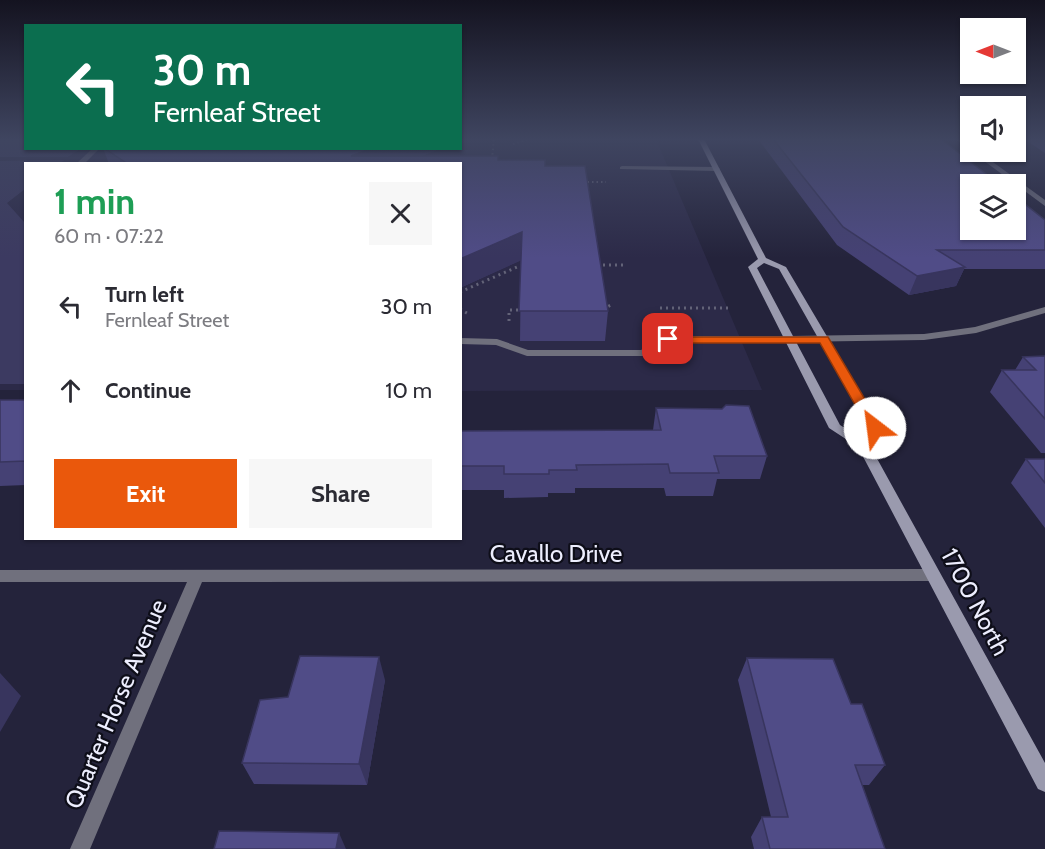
<!DOCTYPE html>
<html lang="en">
<head>
<meta charset="utf-8">
<style>
  :root { --surface:#fff; --page:#f7f7f7; --text:#2b2b33; --muted:#7c7c81; --accent:#ea580c }
  body { margin:0; font-family:Cabin,sans-serif; background:var(--page); color:var(--text); height:100vh; display:flex; flex-direction:column; font-size:22px; white-space:nowrap }
  * { box-sizing:border-box; margin:0 }
  p { font-size:20px; color:var(--muted) }
  .icon { flex:none; width:33px; height:33px; fill:none; stroke:currentColor; stroke-width:2; stroke-linecap:round; stroke-linejoin:round }
  .map { position:relative; flex:1; overflow:hidden }
  .details { position:absolute; left:24px; top:162px; width:438px; height:378px; display:flex; flex-direction:column; background:var(--surface); border-radius:0px; box-shadow:0 2px 4px #0004 }
  .details>* { flex:none }
  .top-card { position:absolute; left:24px; top:24px; width:438px; height:126px; border-radius:0px; box-shadow:0 2px 4px #0004; background:#0b6e4f; color:#fff; overflow:hidden }
  .needle { width:39px; rotate:270deg }
  .buttons { position:absolute; left:960px; top:18px; display:grid; gap:12px }
  .buttons a { display:grid; place-items:center; width:66px; height:66px; border-radius:0px; background:var(--surface); box-shadow:0 2px 4px #0004; font-size:30px }
  .pin { position:absolute; display:grid; place-items:center; width:51px; height:51px; color:#fff; margin:-26px; border-radius:12px; box-shadow:0 3px 9px #0006 }
  .me { position:absolute; width:66px; margin:-33px; rotate:330deg; stroke-linejoin:round; filter:drop-shadow(0 0 4px #0008) }
  .turn { display:flex; align-items:center; gap:21px; height:126px; padding:0 30px; font-size:27px }
  .turn .icon { width:78px; height:78px; stroke-width:2.5 }
  .turn b { display:block; font-size:42px; line-height:51px }
  .round { display:grid; place-items:center; flex:none; width:63px; height:63px; border-radius:0px; background:var(--page) }
  .head { display:flex; align-items:center; justify-content:space-between; height:102px; padding:0 30px }
  h1 { font-size:36px; font-weight:700; line-height:45px; color:#1e9e55 }
  .cta { display:flex; gap:12px; margin-top:auto; padding:12px 30px }
  .cta a { flex:1; height:69px; border-radius:0px; background:var(--accent); color:#fff; font-size:24px; font-weight:700; line-height:69px; text-align:center }
  .cta a+a { background:var(--page); color:var(--text) }
  ul { padding:0; list-style:none }
  li { display:flex; align-items:center; gap:18px; height:84px; padding:0 30px }
  li div { flex:1 }
  li b { display:block; font-size:22px }
  li em { font-style:normal }
  .map>svg:first-child { display:block }
  .built { fill:#2c2a48 }
  .green { fill:#3c3a61 }
  .lines { fill:none; stroke-linecap:round; stroke-linejoin:round }
  .path-far1 { stroke:#636378; stroke-width:2; stroke-dasharray:1.5 3; stroke-linecap:butt }
  .path { stroke:#636378; stroke-width:3; stroke-dasharray:2 4; stroke-linecap:butt }
  .lane { fill:#70707d; fill-rule:evenodd }
  .street { fill:#70707d; fill-rule:evenodd }
  .secondary { fill:#9a9aae; fill-rule:evenodd }
  .wall { fill:#454174 }
  .shaded-wall { fill:#38355e }
  .building { fill:#504c87; stroke:#38355e; stroke-width:1.5 }
  .route { fill:#ea580c; stroke:#983908; stroke-width:1.5 }
  .labels { text-anchor:middle; stroke-width:4.5; stroke-linejoin:round; paint-order:stroke }
  .near-street-label { font-size:24px; fill:#edeefe; stroke:#0e0e19 }
</style>
</head>
<body>
<div class="map">
<svg width="1045" height="849" viewBox="0 0 1045 849">
  <rect width="100%" height="100%" fill="#24233b"/>
  <path class="built" d="M 0,139 L 25,139 L 26,148 L 460,148 L 461,139 L 656,139 L 762,390 L 461,391 L 460,164 L 26,164 L 25,390 L 0,390 Z"/>
  <path class="green" d="M 0,139 L 25,139 L 26,148 L 80,149 L 68,157 L 0,157 Z
    M 64,160 L 60,163 L 26,164 L 25,189 L 7,203 L 25,223 L 26,384 L 0,384 L 0,161 Z"/>
  <g class="lines">
    <path class="path-far1" d="M 513,144 L 528,139
      M 492,159 L 494,139
      M 583,182 L 606,182"/>
    <path class="path" d="M 597,265 L 626,265
      M 460,292 L 524,264
      M 660,308 L 731,308
      M 460,309 L 470,315
      M 603,309 L 611,305
      M 509,321 L 509,310 L 524,310"/>
    <path class="lane" d="M 93,148 L 100,148 L 84,164 L 76,164 Z
      M 622,166 L 717,167 L 720,169 L 717,171 L 620,169 L 620,167 Z
      M 668,336 L 790,336 L 795,339 L 790,342 L 670,342 L 643,356 L 527,356 L 496,345 L 460,344 L 460,338 L 497,339 L 528,350 L 641,350 Z"/>
    <path class="street" d="M 955,139 L 962,139 L 970,145 L 970,150 Z
      M 972,152 L 979,152 L 1045,200 L 1045,206 Z
      M 1045,307 L 1045,313 L 976,333 L 924,340 L 790,342 L 785,339 L 790,336 L 924,334 L 975,327 Z
      M 933,569 L 938,571 L 940,575 L 938,579 L 933,581 L 202,582 L 90,849 L 70,849 L 187,582 L 0,582 L 0,570 Z"/>
    <path class="secondary" d="M 698,139 L 704,139 L 766,258 L 786,267 L 881,428 L 869,444 L 1045,763 L 1045,792 L 1038,789 L 858,447 L 829,428 L 748,267 L 758,259 ZM 764,263 L 779,269 L 869,428 L 861,438 L 840,425 L 757,268 Z"/>
  </g>
  <path class="wall" d="M 758,139 L 941,139 L 1045,220 L 1045,269 L 964,269 L 956,286 L 909,295 L 837,245 Z
    M 1024,139 L 1045,139 L 1045,153 Z
    M 103,148 L 442,148 L 421,156 L 498,160 L 545,166 L 608,311 L 605,341 L 520,341 L 521,260 L 462,287 L 460,286 L 460,164 L 109,164 Z
    M 1045,356 L 1045,453 L 1041,453 L 990,392 L 1002,370 L 1015,370 L 1023,357 Z
    M 0,400 L 26,400 L 26,485 L 0,486 Z
    M 656,408 L 767,456 L 760,479 L 717,479 L 713,496 L 666,496 L 664,488 L 575,488 L 575,493 L 548,493 L 548,497 L 504,498 L 504,490 L 460,490 L 460,431 L 653,430 Z
    M 1026,459 L 1045,459 L 1045,528 L 1011,483 Z
    M 747,658 L 851,704 L 885,765 L 869,785 L 862,785 L 885,849 L 754,849 L 751,837 L 762,817 L 771,817 L 738,680 Z
    M 385,680 L 367,785 L 254,784 L 242,763 L 288,697 Z"/>
  <path class="shaded-wall" d="M 373,148 L 442,148 L 401,164 L 351,156 Z
    M 522,232 L 522,260 L 462,287 L 461,259 Z
    M 965,267 L 956,286 L 909,295 L 917,276 Z
    M 379,657 L 385,680 L 367,785 L 359,764 Z
    M 0,673 L 21,696 L 0,732 Z
    M 339,833 L 346,849 L 336,849 Z"/>
  <path class="building" d="M 773,139 L 941,139 L 999,184 L 970,184 L 970,230 L 1016,230 L 1016,197 L 1045,220 L 1045,250 L 937,250 L 965,267 L 917,276 L 843,227 Z
    M 104,148 L 373,148 L 351,156 L 498,156 L 498,160 L 545,160 L 545,166 L 585,166 L 608,311 L 519,311 L 522,232 L 460,259 L 460,164 L 128,164 Z
    M 1045,356 L 1045,419 L 1002,370 L 1036,370 L 1023,357 Z
    M 0,400 L 26,400 L 26,461 L 0,462 Z
    M 726,405 L 749,406 L 767,456 L 714,456 L 719,473 L 670,473 L 668,464 L 576,465 L 577,470 L 549,470 L 549,474 L 504,474 L 504,466 L 460,466 L 460,431 L 661,430 L 656,408 L 722,409 Z
    M 1026,459 L 1045,459 L 1045,483 Z
    M 300,656 L 379,657 L 359,764 L 242,763 L 260,700 L 288,697 Z
    M 747,658 L 833,659 L 851,704 L 862,704 L 885,765 L 855,765 L 885,849 L 770,849 L 762,817 L 788,817 Z
    M 219,831 L 339,833 L 336,849 L 214,849 Z"/>
  <linearGradient id="sky" x2="0" y2="1"><stop stop-color="#141320"/><stop offset="0.54" stop-color="#3f4560"/><stop offset="1" stop-color="#3f4560" stop-opacity="0"/></linearGradient>
  <rect width="1045" height="258" fill="url(#sky)"/>
  <path class="route" d="M 664,337 L 828,337 L 882,428 L 880,431 L 870,431 L 820,343 L 668,343 L 663,339 Z"/>
  <g class="labels">
    <g class="near-street-label">
      <text x="556" y="562">Cavallo Drive</text>
      <text transform="translate(975 602) rotate(62)" y="8">1700 North</text>
      <text transform="translate(116 704) rotate(-67)" y="8">Quarter Horse Avenue</text>
    </g>
  </g>
</svg>
<div class="buttons">
<a><svg class="needle" viewBox="-14 -14 28 28"><path d="M0-13l5 13h-10z" fill="#e53935"/><path d="M0 13l5-13h-10z" fill="#7c7c81"/></svg></a>
<a><svg class="icon" aria-label="sound" viewBox="0 0 24 24"><path d="M4 9h4l5-4v14l-5-4H4zM17 9q2 3 0 6"/></svg></a>
<a><svg class="icon" aria-label="layers" viewBox="0 0 24 24"><path d="M12 4l9 5-9 5-9-5zM3 14l9 5 9-5"/></svg></a>
</div>
<div class="pin" style="left:668px;top:339px;background:#d93025"><svg class="icon" aria-label="arrive" viewBox="0 0 24 24"><path d="M6 21V4h12l-3 4 3 4H6"/></svg></div>
<svg class="me" style="left:875px;top:428px" viewBox="-20 -20 40 40"><circle r="19" fill="#fff"/><path d="M0-13L10 11 0 6-10 11z" fill="#ea580c"/></svg>
<div class="top-card">
<div class="turn"><svg class="icon" aria-label="left" viewBox="0 0 24 24"><path d="M17 20v-9H6M10 6l-5 5 5 5"/></svg><div><b>30 m</b>Fernleaf Street</div></div>
</div>
<section class="details">
<div class="head"><div><h1>1 min</h1><p>60 m · 07:22</p></div><a class="round"><svg class="icon" aria-label="close" viewBox="0 0 24 24"><path d="M6 6l12 12M18 6L6 18"/></svg></a></div>
<ul>
<li><svg class="icon" aria-label="left" viewBox="0 0 24 24"><path d="M17 20v-9H6M10 6l-5 5 5 5"/></svg><div><b>Turn left</b><p>Fernleaf Street</p></div><em>30 m</em></li>
<li><svg class="icon" aria-label="ahead" viewBox="0 0 24 24"><path d="M12 20V5M6 11l6-6 6 6"/></svg><div><b>Continue</b></div><em>10 m</em></li>
</ul>
<div class="cta"><a>Exit</a><a>Share</a></div>
</section>
</div>
</body>
</html>
